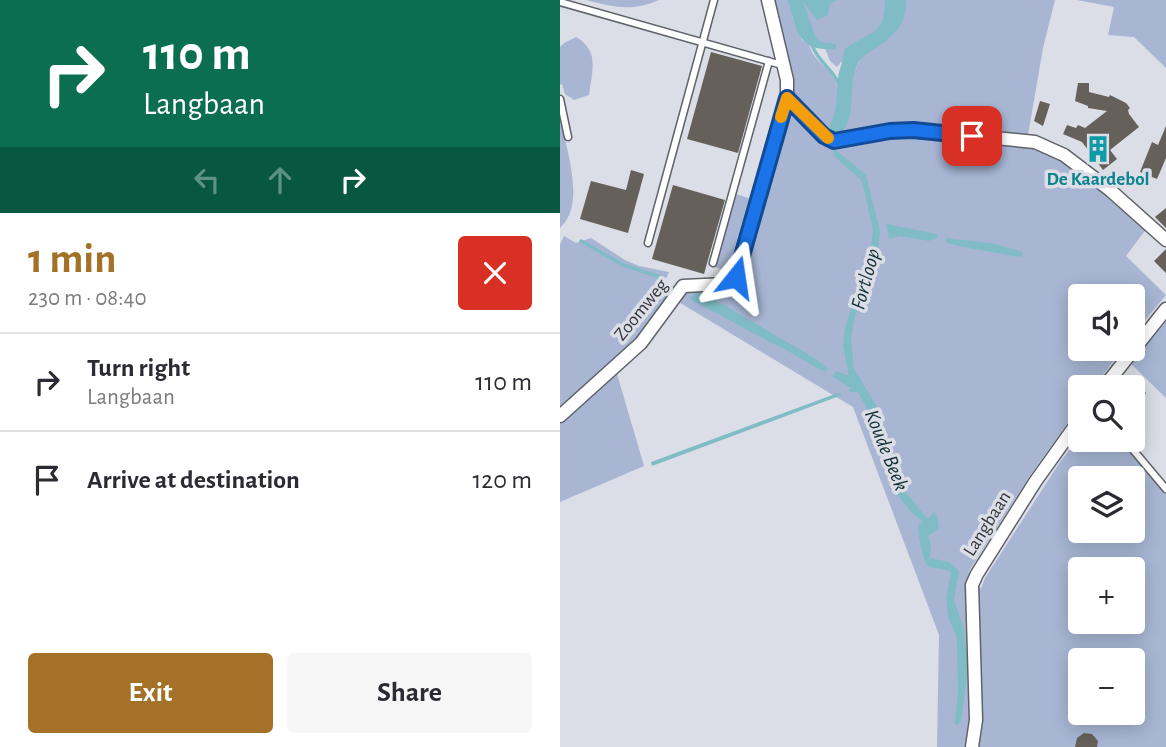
<!DOCTYPE html>
<html lang="en">
<head>
<meta charset="utf-8">
<style>
  :root { --surface:#fff; --page:#f7f7f7; --text:#2b2b33; --muted:#7c7c81; --line:#e1e1e2; --accent:#a47128 }
  body { margin:0; font-family:"Alegreya Sans",sans-serif; background:var(--page); color:var(--text); height:100vh; display:flex; flex-direction:column; font-size:26px; white-space:nowrap }
  * { box-sizing:border-box; margin:0 }
  p { font-size:23px; color:var(--muted) }
  .icon { flex:none; width:38px; height:38px; fill:none; stroke:currentColor; stroke-width:2; stroke-linecap:round; stroke-linejoin:round }
  .map { position:relative; flex:1; overflow:hidden }
  .drawer { display:flex; flex-direction:column; background:var(--surface); width:560px }
  .drawer>* { flex:none }
  .banner { background:#0b6e4f; color:#fff; overflow:hidden }
  .tools { position:absolute; left:508px; top:284px; display:grid; gap:14px }
  .tools a { display:grid; place-items:center; width:77px; height:77px; border-radius:7px; background:var(--surface); box-shadow:0 4px 18px #0003; font-size:35px }
  .pin { position:absolute; display:grid; place-items:center; width:60px; height:60px; color:#fff; margin:-30px; border-radius:14px; box-shadow:0 4px 10px #0006 }
  .me { position:absolute; width:77px; margin:-38px; rotate:15deg; stroke-linejoin:round; filter:drop-shadow(0 0 5px #0008) }
  .turn { display:flex; align-items:center; gap:24px; height:147px; padding:0 28px; font-size:32px }
  .turn .icon { width:91px; height:91px; stroke-width:2.5 }
  .turn b { display:block; font-size:49px; line-height:60px }
  .lanes { display:flex; align-items:center; height:66px; padding:0 28px; background:#0003; justify-content:center; gap:35px; direction:ltr }
  .lanes .off { opacity:.35 }
  .round { display:grid; place-items:center; flex:none; width:74px; height:74px; border-radius:7px; background:var(--page) }
  .summary { display:flex; align-items:center; justify-content:space-between; height:119px; padding:0 28px }
  h1 { font-size:42px; font-weight:700; line-height:52px; color:var(--accent) }
  .button { display:flex; gap:14px; margin-top:auto; padding:14px 28px }
  .button a { flex:1; height:80px; border-radius:7px; background:var(--accent); color:#fff; font-size:28px; font-weight:700; line-height:80px; text-align:center }
  .button a+a { background:var(--page); color:var(--text) }
  ul { padding:0; list-style:none }
  li { display:flex; align-items:center; gap:21px; height:98px; padding:0 28px; border-top:2px solid var(--line) }
  li div { flex:1 }
  li b { display:block; font-size:26px }
  li em { font-style:normal }
  main { display:flex; flex:1; min-height:0 }
  .map>svg:first-child { display:block }
  .green { fill:#a8b6d4; fill-rule:evenodd }
  .water { fill:#7fbcc6 }
  .lines { fill:none; stroke-linecap:round; stroke-linejoin:round }
  .stream { stroke:#7fbcc6; stroke-width:3.5 }
  .building { fill:#66605a }
  .lane-casing { stroke:#5f6268; stroke-width:9 }
  .street-casing { stroke:#5f6268; stroke-width:15 }
  .lane { stroke:#fff; stroke-width:6 }
  .street { stroke:#fff; stroke-width:12 }
  .route-casing { stroke:#114b97; stroke-width:18 }
  .route { stroke:#1a73e8; stroke-width:12 }
  .slow { stroke:#f59e0b; stroke-width:12 }
  .labels { text-anchor:middle; stroke-width:7; stroke-linejoin:round; paint-order:stroke }
  .culture-label { font-size:19px; font-weight:bold; fill:#0d838f; stroke:#dbdee6 }
  .street-label { font-size:19px; fill:#343639; stroke:#dbdee6 }
  .water-label { font-size:21px; font-style:italic; fill:#0f2f33; stroke:#dbdee6 }
</style>
</head>
<body>
<main>
<section class="drawer">
<div class="banner">
<div class="turn"><svg class="icon" aria-label="right" viewBox="0 0 24 24"><path d="M7 20v-9h11M14 6l5 5-5 5"/></svg><div><b>110 m</b>Langbaan</div></div>
<div class="lanes"><svg class="icon off" aria-label="left" viewBox="0 0 24 24"><path d="M17 20v-9H6M10 6l-5 5 5 5"/></svg><svg class="icon off" aria-label="ahead" viewBox="0 0 24 24"><path d="M12 20V5M6 11l6-6 6 6"/></svg><svg class="icon" aria-label="right" viewBox="0 0 24 24"><path d="M7 20v-9h11M14 6l5 5-5 5"/></svg></div>
</div>
<div class="summary"><div><h1>1 min</h1><p>230 m · 08:40</p></div><a class="round" style="background:#d93025;color:#fff"><svg class="icon" aria-label="close" viewBox="0 0 24 24"><path d="M6 6l12 12M18 6L6 18"/></svg></a></div>
<ul>
<li><svg class="icon" aria-label="right" viewBox="0 0 24 24"><path d="M7 20v-9h11M14 6l5 5-5 5"/></svg><div><b>Turn right</b><p>Langbaan</p></div><em>110 m</em></li>
<li><svg class="icon" aria-label="arrive" viewBox="0 0 24 24"><path d="M6 21V4h12l-3 4 3 4H6"/></svg><div><b>Arrive at destination</b></div><em>120 m</em></li>
</ul>
<div class="button"><a>Exit</a><a>Share</a></div>
</section>
<div class="map">
<svg width="606" height="747" viewBox="0 0 606 747">
  <rect width="100%" height="100%" fill="#dbdee6"/>
  <path class="green" d="M 26,0 L 99,0 C 73,12 53,7 26,0 Z
    M 212,0 L 238,0 L 232,16 L 242,40 L 249,44 C 252,58 264,65 272,75 C 284,91 277,116 268,130 L 261,126 L 234,94 L 227,98 L 265,137 L 275,153 L 275,146 L 293,74 L 301,59 L 281,62 L 277,67 L 270,61 L 264,46 L 252,35 L 241,0 L 495,0 L 483,48 L 467,141 L 491,148 L 590,224 L 566,256 L 606,295 L 572,336 L 572,296 L 520,296 L 520,348 L 563,348 L 534,387 L 520,387 L 520,406 L 469,477 L 409,571 L 421,589 L 425,578 L 500,462 L 520,436 L 520,439 L 564,439 L 606,489 L 606,747 L 377,747 L 379,635 L 293,407 L 112,298 L 55,367 L 84,466 L 0,502 L 0,244 L 4,236 L 16,243 L 31,238 L 65,260 L 79,266 L 109,272 L 107,277 L 101,282 L 112,298 L 123,286 L 176,277 L 227,98 ZM 520,478 L 572,478 L 572,530 L 520,530 ZM 520,569 L 572,569 L 572,621 L 520,621 ZM 520,660 L 572,660 L 572,712 L 520,712 Z
    M 517,0 L 606,0 L 606,68 L 574,37 L 548,35 L 554,7 Z
    M 16,37 C 40,51 32,71 29,95 L 14,100 L 5,94 L 2,84 L 0,85 L 0,47 L 4,43 Z
    M 0,119 C 6,145 22,195 7,219 C 5,223 2,225 0,228 Z
    M 169,192 L 189,198 L 168,271 L 148,265 Z
    M 606,309 L 606,398 L 566,359 Z"/>
  <path class="water" d="M 228,0 L 277,0 L 269,5 L 268,15 L 257,20 L 243,2 L 256,38 L 261,42 L 276,44 L 276,49 C 237,52 237,31 228,0 Z
    M 325,0 L 346,0 C 347,20 337,34 320,45 C 312,51 304,54 299,62 C 285,85 300,115 279,135 L 268,130 C 278,112 276,98 278,78 C 279,69 284,60 284,50 C 308,30 325,39 325,0 Z
    M 276,150 L 306,175 L 320,231 L 317,257 L 295,316 L 291,339 L 294,369 L 316,405 L 339,477 L 345,491 L 366,517 L 369,518 L 374,512 L 377,515 L 379,529 L 368,536 L 371,544 L 370,558 L 389,562 L 399,571 L 394,600 L 404,629 L 408,668 L 401,721 L 398,725 L 395,724 L 395,721 L 398,691 L 397,639 L 388,616 L 386,598 L 391,572 C 384,568 377,569 369,567 C 363,564 358,532 358,525 L 363,522 L 349,510 L 329,482 L 315,423 L 298,392 L 290,392 L 288,390 L 291,388 L 272,376 L 276,371 L 289,376 L 283,346 L 285,328 L 311,248 L 313,230 L 302,181 L 273,155 Z
    M 326,224 L 377,234 L 378,237 L 369,241 L 340,236 L 329,239 Z
    M 385,238 L 431,243 L 463,252 L 461,257 C 457,257 391,245 388,243 C 387,242 386,240 385,238 Z
    M 136,292 L 150,297 L 256,359 L 268,368 L 266,372 C 251,366 237,355 222,348 C 193,334 163,316 133,301 L 130,298 Z
    M 278,393 L 282,395 L 92,466 L 91,462 Z"/>
  <g class="lines">
    <path class="stream" d="M 252,45 C 258,62 272,68 279,84
      M 269,143 L 278,155
      M 21,241 L 63,265 L 103,278"/>
  </g>
  <path class="building" d="M 151,52 L 202,66 L 178,153 L 127,139 Z
    M 518,83 L 529,83 L 529,92 L 549,97 L 550,95 L 566,103 L 570,108 L 568,110 L 569,114 L 579,127 L 550,150 L 557,159 L 543,170 L 522,142 L 503,134 L 507,125 L 516,128 L 518,125 L 525,128 L 547,111 L 528,108 L 528,106 L 515,101 Z
    M 480,101 L 490,104 L 483,126 L 474,121 Z
    M 606,126 L 606,158 L 597,179 L 580,172 L 592,142 L 598,145 Z
    M 71,170 L 84,174 L 68,233 L 20,219 L 31,181 L 66,190 Z
    M 113,185 L 165,200 L 144,274 L 92,259 Z
    M 606,208 L 606,228 L 595,217 Z
    M 606,249 L 606,273 L 594,261 Z
    M 572,382 L 586,393 L 572,412 Z
    M 524,733 L 532,734 L 538,741 L 537,747 L 515,747 L 517,738 Z"/>
  <g class="lines">
    <defs>
      <path id="lane" d="M 0,2 L 222,65
        M 0,99 L 8,137
        M 88,243 L 154,0
        M 153,263 L 209,61
        M 564,439 L 606,489"/>
      <path id="street" d="M 227,98 L 264,136 L 274,141 L 330,131 L 353,130 L 475,142 L 504,155 L 550,190 L 606,240
        M 544,387 L 606,309
        M 0,416 L 81,343 L 123,286 L 166,284 L 176,277 L 227,98 L 227,80 L 208,0
        M 412,747 L 416,720 L 412,585 L 417,574 L 475,482 L 520,419"/>
    </defs>
    <use href="#lane" class="lane-casing"/>
    <use href="#street" class="street-casing"/>
    <use href="#lane" class="lane"/>
    <use href="#street" class="street"/>
  </g>
  <g class="lines">
    <defs>
      <path id="route" d="M 176,277 L 227,98 L 264,136 L 274,141 L 330,131 L 353,130 L 412,136"/>
    </defs>
    <use href="#route" class="route-casing"/>
    <use href="#route" class="route"/>
    <path class="slow" d="M 221,117 L 227,98 L 268,138"/>
  </g>
  <defs>
    <symbol id="building-bare" viewBox="-9 -9 18 18"><path d="M-4-6H4V6H1V3H-1V6H-4ZM-2.5-4.3h1.7v1.8h-1.7ZM.8-4.3h1.7v1.8H.8ZM-2.5-1h1.7V.8h-1.7ZM.8-1h1.7V.8H.8Z" fill="#0f9aa8" stroke="#dbdee6" stroke-width="2.5" paint-order="stroke"/></symbol>
  </defs>
  <g fill-rule="evenodd">
    <use href="#building-bare" x="519" y="130" width="38" height="38"/>
  </g>
  <g class="labels">
    <g class="culture-label">
      <text x="538" y="185">De Kaardebol</text>
    </g>
    <g class="street-label">
      <text transform="translate(80 309) rotate(-51)" y="7">Zoomweg</text>
      <text transform="translate(426 523) rotate(-58)" y="7">Langbaan</text>
    </g>
    <g class="water-label">
      <text transform="translate(305 279) rotate(-75)" y="7">Fortloop</text>
      <text transform="translate(327 450) rotate(68)" y="7">Koude Beek</text>
    </g>
  </g>
</svg>
<div class="tools">
<a><svg class="icon" aria-label="sound" viewBox="0 0 24 24"><path d="M4 9h4l5-4v14l-5-4H4zM17 9q2 3 0 6"/></svg></a>
<a><svg class="icon" aria-label="search" viewBox="0 0 24 24"><circle cx="10" cy="10" r="6"/><path d="M15 15l6 6"/></svg></a>
<a><svg class="icon" aria-label="layers" viewBox="0 0 24 24"><path d="M12 4l9 5-9 5-9-5zM3 14l9 5 9-5"/></svg></a>
<a>+</a>
<a>−</a>
</div>
<div class="pin" style="left:412px;top:136px;background:#d93025"><svg class="icon" aria-label="arrive" viewBox="0 0 24 24"><path d="M6 21V4h12l-3 4 3 4H6"/></svg></div>
<svg class="me" style="left:176px;top:277px" viewBox="-20 -20 40 40"><path d="M0-17L14 15 0 8-14 15z" fill="#1a73e8" stroke="#fff" stroke-width="4"/></svg>
</div>
</main>
</body>
</html>
